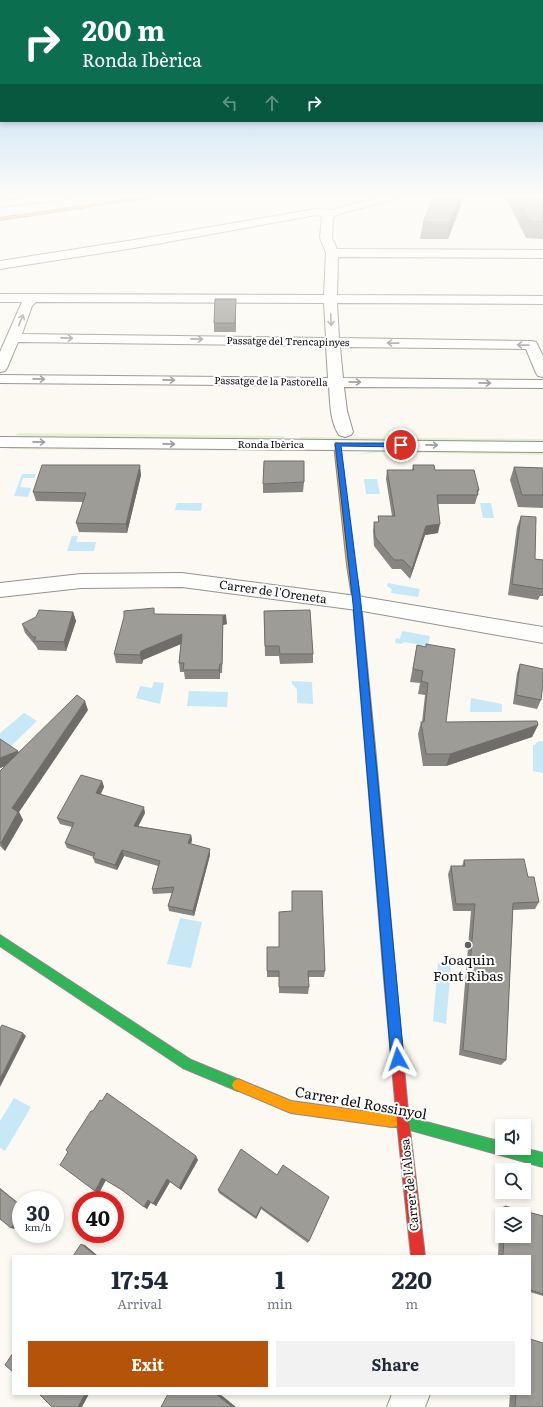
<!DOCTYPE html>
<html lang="en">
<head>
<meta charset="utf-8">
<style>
  :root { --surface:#fff; --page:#f2f2f3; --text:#1f2937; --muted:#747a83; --accent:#b45309 }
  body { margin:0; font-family:Literata,serif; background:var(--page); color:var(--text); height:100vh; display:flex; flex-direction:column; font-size:15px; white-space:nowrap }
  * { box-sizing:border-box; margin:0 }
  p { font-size:13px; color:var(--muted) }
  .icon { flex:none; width:22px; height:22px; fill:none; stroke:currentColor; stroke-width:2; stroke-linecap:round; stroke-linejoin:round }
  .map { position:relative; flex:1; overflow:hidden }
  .sheet { position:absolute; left:12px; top:1255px; width:519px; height:140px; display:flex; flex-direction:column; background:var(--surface); border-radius:0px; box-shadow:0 2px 6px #0003 }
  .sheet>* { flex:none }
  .top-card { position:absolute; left:0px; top:0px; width:543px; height:122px; box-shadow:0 2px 6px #0003; background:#0b6e4f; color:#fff; overflow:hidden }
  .controls { position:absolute; left:495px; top:1119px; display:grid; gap:8px }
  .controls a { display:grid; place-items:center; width:36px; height:36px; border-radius:0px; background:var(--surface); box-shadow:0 2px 6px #0003; font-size:20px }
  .speed { position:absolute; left:12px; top:1191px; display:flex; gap:8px; font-size:20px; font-weight:700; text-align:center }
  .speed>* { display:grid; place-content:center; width:52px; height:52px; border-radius:50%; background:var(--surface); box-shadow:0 2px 6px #0003; line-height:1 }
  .speed small { font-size:10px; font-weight:400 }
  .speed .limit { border:6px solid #d22; background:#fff; color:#111 }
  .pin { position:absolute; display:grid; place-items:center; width:34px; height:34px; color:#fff; margin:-17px; border:2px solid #fff; border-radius:50%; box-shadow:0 1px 4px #0007 }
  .me { position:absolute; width:44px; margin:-22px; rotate:355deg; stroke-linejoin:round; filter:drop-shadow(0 0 3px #0008) }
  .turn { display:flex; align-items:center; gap:14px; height:84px; padding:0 16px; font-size:18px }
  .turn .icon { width:52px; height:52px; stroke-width:2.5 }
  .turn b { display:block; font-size:28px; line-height:34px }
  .lanes { display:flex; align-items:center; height:38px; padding:0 16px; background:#0003; justify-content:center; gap:20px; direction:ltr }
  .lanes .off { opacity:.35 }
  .eta { display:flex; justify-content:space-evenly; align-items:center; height:68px; text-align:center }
  .eta b { font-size:24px; font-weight:700; line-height:28px }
  .button { display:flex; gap:8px; margin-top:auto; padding:8px 16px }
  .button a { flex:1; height:46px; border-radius:0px; background:var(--accent); color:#fff; font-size:16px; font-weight:700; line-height:46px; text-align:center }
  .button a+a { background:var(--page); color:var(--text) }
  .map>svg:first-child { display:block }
  .green { fill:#e5f1d2 }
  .water { fill:#c7e8f6 }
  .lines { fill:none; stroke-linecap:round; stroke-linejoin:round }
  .street-casing { stroke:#949390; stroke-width:2 }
  .fast-casing { stroke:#8b8a87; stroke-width:2 }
  .slow-casing { stroke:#8b8a87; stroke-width:2 }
  .jam-casing { stroke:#8b8a87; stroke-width:2 }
  .street { fill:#fefefd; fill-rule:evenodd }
  .fast { fill:#30b455; fill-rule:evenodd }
  .slow { fill:#ff9f0a; fill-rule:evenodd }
  .jam { fill:#e5322d; fill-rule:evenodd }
  .wall { fill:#888682; fill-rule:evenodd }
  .shaded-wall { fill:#6f6d6a }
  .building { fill:#9e9c97; stroke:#6f6d6a }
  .oneway { stroke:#9e9e9d }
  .route { fill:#1a73e8; stroke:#114b97 }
  .poi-dot { fill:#60605d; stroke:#fff; stroke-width:1.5 }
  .labels { text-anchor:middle; stroke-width:4; stroke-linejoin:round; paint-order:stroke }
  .far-street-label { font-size:10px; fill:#0d0d0d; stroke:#fff }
  .street-label { font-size:12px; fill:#0d0d0d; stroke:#fff }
  .near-poi-label { font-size:14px; fill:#0d0d0d; stroke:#fff }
  .near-street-label { font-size:14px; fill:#0d0d0d; stroke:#fff }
</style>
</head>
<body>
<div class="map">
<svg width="543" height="1407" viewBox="0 0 543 1407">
  <rect width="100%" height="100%" fill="#fbf9f2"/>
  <path class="green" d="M 17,433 L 284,436 L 284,439 L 16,436 Z
    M 300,437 L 543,439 L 543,443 L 300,440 Z
    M 11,445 L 284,449 L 285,451 L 9,449 Z
    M 377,450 L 543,452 L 543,455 L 381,452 L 356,455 Z"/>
  <path class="water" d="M 22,474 L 36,474 L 34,478 L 23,478 L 20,487 L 31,488 L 28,497 L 14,496 Z
    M 364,479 L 377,479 L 380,494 L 366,494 Z
    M 177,503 L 202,503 L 201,511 L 175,510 Z
    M 480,503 L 491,503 L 494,518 L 483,518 Z
    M 72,536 L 78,536 L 76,542 L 96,542 L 94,551 L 67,551 Z
    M 388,583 L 420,589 L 418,597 L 391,593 L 392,589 L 387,586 Z
    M 402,631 L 430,636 L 428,646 L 403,642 L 402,644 L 395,643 L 396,638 L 400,639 Z
    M 292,681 L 312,682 L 313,704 L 297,703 L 297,689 L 292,684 Z
    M 154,682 L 164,683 L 160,704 L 136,698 L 140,686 L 152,688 Z
    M 189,691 L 228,692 L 227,707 L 187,706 Z
    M 471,698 L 502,704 L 502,712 L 470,712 Z
    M 24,713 L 37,721 L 9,748 L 0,741 L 0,733 Z
    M 541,741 L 543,742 L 543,773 L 533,771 L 533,745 L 535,745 L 537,742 Z
    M 180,918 L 202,922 L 191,968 L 167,964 Z
    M 438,963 L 451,966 L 446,1024 L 433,1021 Z
    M 14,1098 L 31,1107 L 5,1151 L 0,1148 L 0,1121 Z"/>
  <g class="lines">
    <defs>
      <path id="street" d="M 43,196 L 71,196 L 66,199 L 0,207 L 0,201 Z
        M 383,196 L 398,196 L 397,198 L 336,215 L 333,218 L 332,238 L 337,249 L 543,250 L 543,258 L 338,257 L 337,295 L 543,296 L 543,304 L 337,303 L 339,338 L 531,341 L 536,342 L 543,356 L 543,377 L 538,376 L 536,373 L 526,349 L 340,347 L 343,378 L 543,380 L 543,388 L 344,387 L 347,411 L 353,432 L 351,435 L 345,437 L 339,435 C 330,422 330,402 329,386 L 0,383 L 0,375 L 328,378 L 326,346 L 18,342 L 7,368 L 5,371 L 0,372 L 0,352 L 22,302 L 0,302 L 0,294 L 324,295 L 326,253 L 320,238 L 322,216 L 316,215 L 134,248 L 0,269 L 0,261 L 134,240 L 316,209 L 332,210 ZM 36,302 L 324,303 L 326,338 L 22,334 L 32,306 Z
        M 0,437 L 543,442 L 543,452 L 0,447 Z
        M 182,573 L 357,596 L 543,627 L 543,643 L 357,610 L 182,587 L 81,588 L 0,597 L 0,583 L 81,574 Z
        M 392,1394 L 430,1394 L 425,1407 L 387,1407 Z"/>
      <path id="fast" d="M 371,753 L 374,754 L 376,757 L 396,979 L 394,983 L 390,985 L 386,983 L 384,979 L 366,757 L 368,754 Z
        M 0,935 L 191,1060 L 242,1081 L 244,1085 L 242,1089 L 238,1091 L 183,1068 L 0,946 Z
        M 392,1115 L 403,1116 L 502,1142 L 502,1148 L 523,1148 L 543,1153 L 543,1167 L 403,1128 L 387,1126 L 386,1121 L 387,1116 Z"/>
      <path id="slow" d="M 151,196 L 159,196 L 0,220 L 0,218 Z
        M 337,442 L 340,444 L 355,565 L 361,603 L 376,757 L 374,760 L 371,761 L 368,760 L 366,757 L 353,603 L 347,565 L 334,444 Z
        M 238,1079 L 291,1101 L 392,1115 L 397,1116 L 398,1121 L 397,1126 L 392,1127 L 291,1113 L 234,1089 L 232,1085 L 234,1081 Z"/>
      <path id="jam" d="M 390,973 L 394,975 L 396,979 L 409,1122 L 425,1256 L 411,1256 L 397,1122 L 384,979 L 386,975 Z"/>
    </defs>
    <use href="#street" class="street-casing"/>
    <use href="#fast" class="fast-casing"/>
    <use href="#slow" class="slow-casing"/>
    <use href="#jam" class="jam-casing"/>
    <use href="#street" class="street"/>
    <use href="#fast" class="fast"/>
    <use href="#slow" class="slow"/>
    <use href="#jam" class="jam"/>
  </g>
  <path class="wall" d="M 435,196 L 462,196 L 461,205 L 448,239 L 420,239 L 423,222 Z
    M 505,196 L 543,196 L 543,239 L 526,238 Z
    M 236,308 L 236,332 L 214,332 L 214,323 Z
    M 413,465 L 435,470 L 479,490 L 475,504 L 438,504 L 438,533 L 425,535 L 410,579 L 401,569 L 392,569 L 374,546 L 373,531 L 374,522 L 378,522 L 378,516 L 392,516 L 386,479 L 387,470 L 412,470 Z
    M 514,467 L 543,468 L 543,508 L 518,507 L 510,480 Z
    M 141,475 L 127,533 L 79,532 L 76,523 L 83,502 L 36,501 L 33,492 Z
    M 304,482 L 303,492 L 263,493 L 263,484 Z
    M 521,516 L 535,559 L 543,560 L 543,596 L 540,596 L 538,600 L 508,595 L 517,527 Z
    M 264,611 L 313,654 L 313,663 L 280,664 L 279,656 L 265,656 Z
    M 73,612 L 76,621 L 66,651 L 38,650 L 36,646 L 25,633 L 22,624 Z
    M 155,614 L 227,624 L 223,625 L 222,673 L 220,673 L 220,679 L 185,679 L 184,672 L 180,672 L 179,663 L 181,644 L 143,660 L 142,664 L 116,663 L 114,654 Z
    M 417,645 L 446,722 L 538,725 L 532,737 L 446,766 L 423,766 L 418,734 L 421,722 L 422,722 L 425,695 L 418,694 L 420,683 L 410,682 Z
    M 520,664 L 541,700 L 537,709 L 513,704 L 517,673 Z
    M 88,710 L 19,812 L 23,820 L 5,851 L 0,846 L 0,771 L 5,766 L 0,768 L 0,739 L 18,752 Z
    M 102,781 L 104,787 L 101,794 L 145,813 L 138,826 L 191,835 L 192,840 L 191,844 L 210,855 L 194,916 L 169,911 L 168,906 L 172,893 L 153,894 L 152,889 L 158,866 L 124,856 L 117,870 L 95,863 L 93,858 L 94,857 L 67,848 L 65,843 L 72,827 L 60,824 L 57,818 Z
    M 464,860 L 528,877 L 539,902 L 535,909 L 513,910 L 506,1060 L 501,1065 L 459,1055 L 471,911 L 453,911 L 448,874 L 451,866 L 462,866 Z
    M 292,891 L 325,971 L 324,977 L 308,977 L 309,987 L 308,994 L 279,993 L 279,977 L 267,977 L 267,947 L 279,947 L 292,911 Z
    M 68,1152 L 198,1160 L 181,1190 L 170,1182 L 156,1206 L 151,1202 L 147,1209 L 126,1192 L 106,1180 L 99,1193 L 95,1191 Z
    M 277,1175 L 329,1197 L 308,1243 L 261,1209 L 256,1219 L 219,1193 L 218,1190 Z
    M 505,1206 L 543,1216 L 543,1296 L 530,1292 L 530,1256 L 498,1256 L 500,1208 ZM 502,1214 L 524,1214 L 524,1236 L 502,1236 Z
    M 510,1394 L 530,1394 L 543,1407 L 509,1407 Z"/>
  <path class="shaded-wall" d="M 461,196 L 462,196 L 461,205 L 448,239 L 450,222 Z
    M 140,465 L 141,475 L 127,533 L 126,524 Z
    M 440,524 L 438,533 L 425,535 L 410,579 L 412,569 L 426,526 Z
    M 73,612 L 76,621 L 66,651 L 64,642 Z
    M 226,615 L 227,624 L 223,625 L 222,673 L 222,664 L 223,616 Z
    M 182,634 L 183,643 L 143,660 L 142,664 L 140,655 L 141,651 Z
    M 220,664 L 220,679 L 219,670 Z
    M 85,701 L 88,710 L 19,812 L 23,820 L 5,851 L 1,843 L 12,808 Z
    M 538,725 L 532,737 L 446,766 L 450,754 Z
    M 18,751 L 22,759 L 0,768 L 0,758 Z
    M 102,781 L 104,787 L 98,798 L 96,793 Z
    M 144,807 L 145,813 L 136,831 L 134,826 Z
    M 191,835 L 192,840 L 189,849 L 188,843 Z
    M 210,849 L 210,855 L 194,916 L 193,911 Z
    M 122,850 L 124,856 L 117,870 L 115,865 Z
    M 23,1033 L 26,1036 L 0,1087 L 0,1079 Z
    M 196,1156 L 198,1160 L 181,1190 L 179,1188 Z
    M 102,1178 L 106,1180 L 99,1193 L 95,1191 Z
    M 167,1179 L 170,1182 L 156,1206 L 153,1204 Z
    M 0,1188 L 21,1205 L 21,1206 L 0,1189 Z
    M 148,1200 L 151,1202 L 147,1209 L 144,1207 Z
    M 261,1207 L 261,1209 L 256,1219 L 256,1217 Z
    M 21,1214 L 21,1219 L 14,1229 L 11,1228 Z
    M 81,1244 L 85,1245 L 98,1256 L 96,1256 Z
    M 85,1394 L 89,1394 L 82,1407 L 78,1407 Z
    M 216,1394 L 220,1394 L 236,1407 L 232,1407 Z"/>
  <path class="building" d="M 435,196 L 461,196 L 450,222 L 423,222 Z
    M 516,196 L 543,196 L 543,222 L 530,221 Z
    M 215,299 L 236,299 L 235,323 L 214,323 Z
    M 264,461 L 304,461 L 304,482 L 263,484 Z
    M 42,465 L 140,465 L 126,524 L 76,523 L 86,493 L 33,492 Z
    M 413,465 L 434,465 L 435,470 L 474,470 L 479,490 L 477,490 L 478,495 L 437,495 L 440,524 L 426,526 L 412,569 L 403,560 L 394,560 L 375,537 L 374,522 L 379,522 L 378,516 L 395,516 L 387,470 L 414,470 Z
    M 514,467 L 543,468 L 543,495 L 522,495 Z
    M 521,516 L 536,517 L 535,559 L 543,560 L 543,589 L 512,584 Z
    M 154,608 L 154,614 L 226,615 L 223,616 L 222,664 L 220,664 L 219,670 L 183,670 L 184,663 L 179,663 L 182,634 L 141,651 L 140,655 L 114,654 L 124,617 L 124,611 Z
    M 39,610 L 73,612 L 64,642 L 34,641 L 36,637 L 33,637 L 22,624 L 36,617 Z
    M 310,610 L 313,654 L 280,654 L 279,646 L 265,646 L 264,611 Z
    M 426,644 L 455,649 L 446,722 L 537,721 L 538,725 L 450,754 L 426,754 L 421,722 L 424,722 L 428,683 L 421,681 L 423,671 L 413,669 L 417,645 L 426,647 Z
    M 520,664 L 543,669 L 543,683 L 541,700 L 516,695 Z
    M 77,695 L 85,701 L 12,808 L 18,812 L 1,843 L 0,843 L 0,771 Z
    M 0,739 L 18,751 L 0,758 Z
    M 81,775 L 102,781 L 96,793 L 144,807 L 134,826 L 191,835 L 188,843 L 210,849 L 193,911 L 168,906 L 174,887 L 152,889 L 160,861 L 122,850 L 115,865 L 93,858 L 95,853 L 65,843 L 74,823 L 57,818 Z
    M 524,859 L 528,877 L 534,877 L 539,902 L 513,903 L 506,1060 L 463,1050 L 475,904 L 456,904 L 451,866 L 465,866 L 464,860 Z
    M 292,891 L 322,891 L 325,971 L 308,971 L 309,987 L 279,987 L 279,971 L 267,971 L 267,947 L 279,947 L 279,912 L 292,911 Z
    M 2,1025 L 23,1033 L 0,1079 L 0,1028 Z
    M 107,1093 L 196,1156 L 179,1188 L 167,1179 L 153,1204 L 148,1200 L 144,1207 L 122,1190 L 102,1178 L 95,1191 L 60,1165 L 68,1152 L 66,1150 L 91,1111 L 93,1111 L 100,1100 L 102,1101 Z
    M 241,1149 L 277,1175 L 283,1165 L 329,1197 L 309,1241 L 261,1207 L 256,1217 L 218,1190 Z
    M 0,1189 L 21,1206 L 21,1214 L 11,1228 L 0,1219 Z
    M 505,1206 L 543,1216 L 543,1294 L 530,1290 L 530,1256 L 503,1256 L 504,1236 L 524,1236 L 524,1214 L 505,1214 Z
    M 81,1244 L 96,1256 L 73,1256 Z
    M 530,1339 L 543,1343 L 543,1407 L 515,1407 L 516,1394 L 530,1394 Z
    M 13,1353 L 13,1372 L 5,1365 Z
    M 39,1394 L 85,1394 L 78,1407 L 52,1407 Z
    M 168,1394 L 216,1394 L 232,1407 L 161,1407 Z"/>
  <defs><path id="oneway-shaft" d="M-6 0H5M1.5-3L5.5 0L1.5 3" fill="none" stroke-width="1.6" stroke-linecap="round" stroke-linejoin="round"/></defs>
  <g class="oneway">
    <use href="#oneway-shaft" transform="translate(21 320) rotate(-67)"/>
    <use href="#oneway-shaft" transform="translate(331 320) rotate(87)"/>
    <use href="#oneway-shaft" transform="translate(67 338) rotate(1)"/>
    <use href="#oneway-shaft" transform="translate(197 339) rotate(1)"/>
    <use href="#oneway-shaft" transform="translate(393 343) rotate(-179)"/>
    <use href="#oneway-shaft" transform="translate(523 345) rotate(-179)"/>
    <use href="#oneway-shaft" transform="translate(39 379) rotate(1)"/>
    <use href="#oneway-shaft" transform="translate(169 380) rotate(1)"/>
    <use href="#oneway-shaft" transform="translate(355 382) rotate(1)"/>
    <use href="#oneway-shaft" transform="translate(485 383) rotate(1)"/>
    <use href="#oneway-shaft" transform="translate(39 442) rotate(1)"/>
    <use href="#oneway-shaft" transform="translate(169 444) rotate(1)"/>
    <use href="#oneway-shaft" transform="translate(432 445) rotate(1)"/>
  </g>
  <linearGradient id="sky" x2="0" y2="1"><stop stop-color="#9bc9ee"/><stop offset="0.5" stop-color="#fdfcf9"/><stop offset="1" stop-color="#fdfcf9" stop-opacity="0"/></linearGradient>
  <rect width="543" height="393" fill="url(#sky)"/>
  <path class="route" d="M 335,443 L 401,443 L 404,445 L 401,447 L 341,446 L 361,604 L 404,1059 L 402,1063 L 398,1065 L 393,1063 L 391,1059 L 353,604 Z"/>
  <circle class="poi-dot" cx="468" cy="945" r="4"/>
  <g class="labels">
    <g class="far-street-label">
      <text transform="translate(288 341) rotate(1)" y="4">Passatge del Trencapinyes</text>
      <text transform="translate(271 381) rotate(1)" y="4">Passatge de la Pastorella</text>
      <text x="271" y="448">Ronda Ibèrica</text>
    </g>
    <g class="street-label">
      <text transform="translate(273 592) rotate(8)" y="4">Carrer de l'Oreneta</text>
      <text transform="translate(410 1185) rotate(-96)" y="4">Carrer de l'Alosa</text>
    </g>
    <g class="near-poi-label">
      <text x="468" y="965">Joaquin<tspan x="468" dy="16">Font Ribas</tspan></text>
    </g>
    <g class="near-street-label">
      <text transform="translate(361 1103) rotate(10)" y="5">Carrer del Rossinyol</text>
    </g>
  </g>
</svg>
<div class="controls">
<a><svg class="icon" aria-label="sound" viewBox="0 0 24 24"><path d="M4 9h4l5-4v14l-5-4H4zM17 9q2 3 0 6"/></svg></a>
<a><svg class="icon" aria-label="search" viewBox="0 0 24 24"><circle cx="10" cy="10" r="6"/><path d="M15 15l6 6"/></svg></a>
<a><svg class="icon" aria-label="layers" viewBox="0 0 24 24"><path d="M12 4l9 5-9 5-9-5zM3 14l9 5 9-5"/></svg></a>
</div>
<div class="speed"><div>30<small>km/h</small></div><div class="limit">40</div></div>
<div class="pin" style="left:401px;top:445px;background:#d93025"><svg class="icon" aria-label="arrive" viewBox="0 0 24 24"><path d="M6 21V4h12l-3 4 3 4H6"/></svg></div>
<svg class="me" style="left:398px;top:1059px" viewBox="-20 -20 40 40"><path d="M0-17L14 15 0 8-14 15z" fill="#1a73e8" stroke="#fff" stroke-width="4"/></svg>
<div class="top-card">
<div class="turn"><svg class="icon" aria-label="right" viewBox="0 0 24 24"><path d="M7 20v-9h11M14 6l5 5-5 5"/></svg><div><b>200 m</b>Ronda Ibèrica</div></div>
<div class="lanes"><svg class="icon off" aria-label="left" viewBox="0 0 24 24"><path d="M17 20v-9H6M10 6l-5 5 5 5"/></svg><svg class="icon off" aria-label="ahead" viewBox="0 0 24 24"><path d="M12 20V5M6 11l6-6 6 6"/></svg><svg class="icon" aria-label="right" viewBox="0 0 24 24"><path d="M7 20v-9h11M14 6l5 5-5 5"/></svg></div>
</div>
<section class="sheet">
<div class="eta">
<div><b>17:54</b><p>Arrival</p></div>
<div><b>1</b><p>min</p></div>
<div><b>220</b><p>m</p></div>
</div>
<div class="button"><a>Exit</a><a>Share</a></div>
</section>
</div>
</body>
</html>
